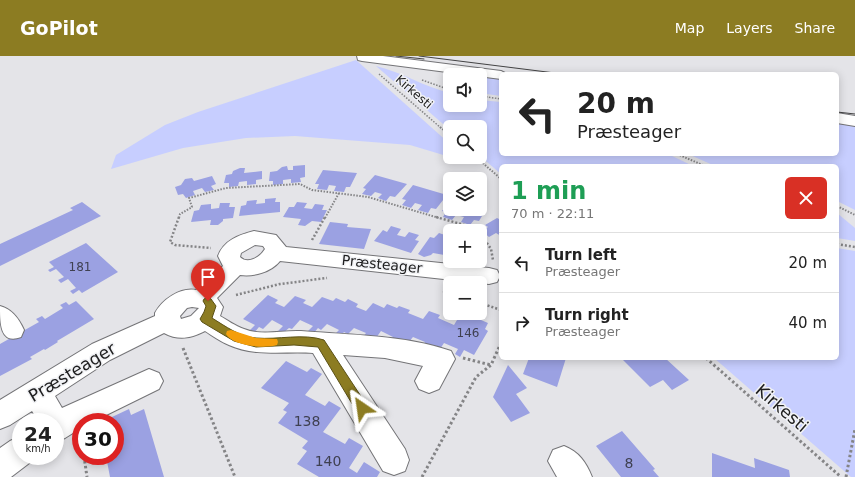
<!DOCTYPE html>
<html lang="en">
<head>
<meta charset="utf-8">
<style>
  :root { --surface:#fff; --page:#f2f2f2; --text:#222; --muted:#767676; --line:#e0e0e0; --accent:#8c7c22 }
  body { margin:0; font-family:"DejaVu Sans",sans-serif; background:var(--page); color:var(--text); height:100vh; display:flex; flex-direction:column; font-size:15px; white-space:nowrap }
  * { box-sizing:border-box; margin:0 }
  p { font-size:13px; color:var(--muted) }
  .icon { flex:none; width:22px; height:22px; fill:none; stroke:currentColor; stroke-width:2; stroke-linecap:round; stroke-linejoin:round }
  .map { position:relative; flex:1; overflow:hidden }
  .side { position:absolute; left:499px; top:108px; width:340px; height:196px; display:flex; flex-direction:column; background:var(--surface); border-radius:6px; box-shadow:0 2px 10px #0003 }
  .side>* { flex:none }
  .top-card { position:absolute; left:499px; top:16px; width:340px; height:84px; border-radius:6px; box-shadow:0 2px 10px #0003; background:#fff; color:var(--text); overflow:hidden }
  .buttons { position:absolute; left:443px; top:12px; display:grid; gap:8px }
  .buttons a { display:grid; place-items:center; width:44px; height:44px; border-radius:6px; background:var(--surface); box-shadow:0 2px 10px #0003; font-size:20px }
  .speed { position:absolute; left:12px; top:357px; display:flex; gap:8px; font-size:20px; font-weight:700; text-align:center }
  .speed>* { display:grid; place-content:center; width:52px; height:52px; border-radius:50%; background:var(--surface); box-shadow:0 2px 10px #0003; line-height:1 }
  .speed small { font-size:10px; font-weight:400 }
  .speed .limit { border:6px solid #d22; background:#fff; color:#111 }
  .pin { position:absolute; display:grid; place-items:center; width:34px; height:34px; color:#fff; margin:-41px -17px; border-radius:50% 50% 50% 0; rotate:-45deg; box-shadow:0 0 4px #0007 }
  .pin .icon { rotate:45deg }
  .me { position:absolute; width:44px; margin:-22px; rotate:328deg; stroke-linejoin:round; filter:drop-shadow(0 0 3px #0008) }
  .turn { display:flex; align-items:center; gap:14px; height:84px; padding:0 12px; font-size:18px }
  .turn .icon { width:52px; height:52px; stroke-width:2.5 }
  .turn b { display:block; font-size:28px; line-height:34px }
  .round { display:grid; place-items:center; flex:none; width:42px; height:42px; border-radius:6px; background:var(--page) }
  .headline { display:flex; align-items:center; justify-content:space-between; height:68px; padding:0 12px }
  h1 { font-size:24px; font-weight:600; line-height:30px; color:#1e9e55 }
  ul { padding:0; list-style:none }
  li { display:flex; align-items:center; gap:12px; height:60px; padding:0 12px; border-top:1px solid var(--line) }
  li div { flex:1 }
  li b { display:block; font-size:15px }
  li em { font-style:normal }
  header { display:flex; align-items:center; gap:24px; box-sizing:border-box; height:56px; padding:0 20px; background:var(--accent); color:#fff }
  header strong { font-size:19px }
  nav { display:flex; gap:22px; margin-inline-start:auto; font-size:14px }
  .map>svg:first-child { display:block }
  .green { fill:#c7ceff }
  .building { fill:#9ba1e2 }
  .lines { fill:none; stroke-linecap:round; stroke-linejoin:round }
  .minor-casing { stroke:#747477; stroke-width:2 }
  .path-far3 { stroke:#848486; stroke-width:1.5; stroke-dasharray:1.5 1.5; stroke-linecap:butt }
  .path-far2 { stroke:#848486; stroke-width:2; stroke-dasharray:1.5 1.5; stroke-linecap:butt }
  .path-far1 { stroke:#848486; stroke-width:2.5; stroke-dasharray:2 2; stroke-linecap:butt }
  .path { stroke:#848486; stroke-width:3; stroke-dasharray:2.5 2.5; stroke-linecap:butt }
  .minor { fill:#fff; fill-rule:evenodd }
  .tram { stroke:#434344; stroke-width:1 }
  .route { fill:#8c7c22; stroke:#5b5116 }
  .slow { fill:#f59e0b }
  .labels { text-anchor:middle; stroke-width:3; stroke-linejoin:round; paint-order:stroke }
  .far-street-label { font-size:12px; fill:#202021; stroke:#f1f2f5 }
  .number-label { font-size:12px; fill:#3f4051 }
  .street-label { font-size:14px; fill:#202021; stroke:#f1f2f5 }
  .near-number-label { font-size:14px; fill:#3f4051 }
  .near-street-label { font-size:17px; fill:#202021; stroke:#f1f2f5 }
</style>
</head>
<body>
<header>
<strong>GoPilot</strong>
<nav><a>Map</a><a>Layers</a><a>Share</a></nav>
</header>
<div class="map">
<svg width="855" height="421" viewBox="0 0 855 421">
  <rect width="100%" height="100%" fill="#e4e4e8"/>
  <path class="green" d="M 356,4 L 450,88 L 450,101 L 410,89 L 295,80 L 246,82 L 183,92 L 111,113 L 116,99 L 165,69 L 198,56 Z
    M 376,10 C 402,16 424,31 450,37 L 450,49 L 480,49 L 480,44 L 501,46 L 501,98 L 668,98 L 693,110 L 501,110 L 501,118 L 480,100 L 480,71 L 450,71 L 450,74 Z
    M 480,20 L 501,23 L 501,40 L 480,37 Z
    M 837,66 L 855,68 L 855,154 L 837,145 L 837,110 L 715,110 L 688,98 L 837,98 Z
    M 837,157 L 855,172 L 855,185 L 837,182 Z
    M 837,192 L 855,195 L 855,421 L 851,421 L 714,302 L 837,302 Z"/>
  <path class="building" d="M 305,109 L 305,121 L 300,122 L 301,126 L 291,127 L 291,123 L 283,124 L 283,128 L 273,129 L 273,125 L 269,125 L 270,116 L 277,115 L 282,111 L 287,110 L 288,114 L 293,114 L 293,110 Z
    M 240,112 L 245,112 L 244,117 L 262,115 L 262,123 L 256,124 L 256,128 L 247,129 L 247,125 L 239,126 L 238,130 L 229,131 L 229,127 L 224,127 L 226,119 L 232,118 L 233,115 Z
    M 323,114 L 357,117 L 350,131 L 346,131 L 344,136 L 334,135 L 336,130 L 329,129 L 327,134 L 317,133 L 319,128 L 315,128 Z
    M 375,119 L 407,128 L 395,141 L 390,140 L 386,145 L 378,142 L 382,138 L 375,136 L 371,140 L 362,138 L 366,133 L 363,132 Z
    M 212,120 L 216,128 L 211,130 L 214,134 L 205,136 L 202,132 L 193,135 L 195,139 L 186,142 L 183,138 L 178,139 L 175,131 L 181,129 L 185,123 L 192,122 L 194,125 Z
    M 413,129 L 447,139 L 436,153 L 431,152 L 428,157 L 418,154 L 422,149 L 415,147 L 411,152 L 402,149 L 406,144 L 402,143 Z
    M 276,142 L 275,146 L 280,146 L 280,156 L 239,160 L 241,150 L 246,149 L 247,145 L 257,144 L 256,148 L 265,147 L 265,143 Z
    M 450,144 L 450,153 L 479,153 L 485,155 L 479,165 L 474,164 L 470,169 L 461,166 L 464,161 L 456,159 L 452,164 L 443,161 L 446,156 L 442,155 Z
    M 82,146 L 101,160 L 0,210 L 0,188 L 73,154 L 70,152 Z
    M 297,146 L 307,147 L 304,152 L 312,153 L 315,148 L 324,149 L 322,154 L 327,154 L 321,166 L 312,165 L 305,170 L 298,169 L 301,163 L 283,161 L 289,151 L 294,151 Z
    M 220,147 L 230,147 L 229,151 L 235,151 L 233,162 L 223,163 L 223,165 L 218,169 L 210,169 L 211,164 L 191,166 L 194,155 L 199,154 L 201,149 L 211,148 L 211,153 L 219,152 Z
    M 497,162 L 501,164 L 501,180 L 496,177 L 489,181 L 482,175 L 488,171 L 485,169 Z
    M 330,166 L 348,168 L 347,171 L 371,173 L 364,193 L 319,188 Z
    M 391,170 L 401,173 L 397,179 L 405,181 L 409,176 L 419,179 L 415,184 L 419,185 L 411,197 L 374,185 L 383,174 L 387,176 Z
    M 439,177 L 448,180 L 445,186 L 450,187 L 450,200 L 433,197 L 431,199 L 424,201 L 418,198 L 430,181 L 434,182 Z
    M 86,187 L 118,216 L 82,237 L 79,234 L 73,238 L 70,235 L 76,232 L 68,223 L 61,227 L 58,224 L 64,221 L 56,213 L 50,216 L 48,214 L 54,211 L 49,206 Z
    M 268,239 L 278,244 L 275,247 L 284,251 L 295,240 L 306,244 L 303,247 L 312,251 L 322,241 L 333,245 L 336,242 L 345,246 L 348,243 L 358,248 L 356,251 L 366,255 L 373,247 L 384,252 L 387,248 L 397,252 L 399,250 L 410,254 L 408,257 L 423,263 L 429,255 L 440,259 L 438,262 L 454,269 L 460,259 L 472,264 L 474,261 L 488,267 L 485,273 L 488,275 L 474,299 L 464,294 L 460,301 L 455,298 L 458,293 L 444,287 L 440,293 L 431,289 L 426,295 L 421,292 L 425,286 L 413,281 L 408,287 L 399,283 L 394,289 L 388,287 L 393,281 L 381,275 L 376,282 L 371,280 L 367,285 L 361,283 L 366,277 L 354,272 L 348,278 L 344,276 L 339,282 L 334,279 L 339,274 L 327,268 L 321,274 L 318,272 L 313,278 L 308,275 L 313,270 L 300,264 L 292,273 L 289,272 L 283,277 L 278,275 L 283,270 L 272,264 L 263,273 L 259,271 L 254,277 L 250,274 L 255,269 L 243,263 Z
    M 76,245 L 94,263 L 57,285 L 58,286 L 45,294 L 44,293 L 30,301 L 32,303 L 0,320 L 0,288 L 39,266 L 36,263 L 42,260 L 45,263 L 63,252 L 60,249 L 66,246 L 69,249 Z
    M 529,302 L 566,302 L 557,331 L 523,318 Z
    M 624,302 L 665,302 L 689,324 L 672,334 L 663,324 L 650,331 L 622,303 Z
    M 286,305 L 307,316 L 311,312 L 322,318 L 305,339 L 325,350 L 329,345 L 341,352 L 323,376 L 345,388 L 349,382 L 363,390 L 349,412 L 357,417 L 364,406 L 380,416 L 377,421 L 319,421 L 297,408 L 307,395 L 302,392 L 308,385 L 278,367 L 287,356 L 283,354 L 289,347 L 261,332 Z
    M 508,309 L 527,332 L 516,338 L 530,357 L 511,366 L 493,341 Z
    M 129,353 L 131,359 L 144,353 L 164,421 L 110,421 L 106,400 L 115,400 L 115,366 L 113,366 L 112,361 Z
    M 622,375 L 655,413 L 653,414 L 659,421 L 621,421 L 596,390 Z
    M 712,397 L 755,412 L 754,402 L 789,414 L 790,421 L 712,421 Z"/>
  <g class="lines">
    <defs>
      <path id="minor" d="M 357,0 L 383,0 L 501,15 L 507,18 L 501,18 L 501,23 L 362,5 L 358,4 Z
        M 837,57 L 855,60 L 855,70 L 837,67 Z
        M 254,175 L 276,179 L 286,191 L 489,212 L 497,214 L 500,220 L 497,226 L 489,228 L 280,205 C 271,216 254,221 240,219 L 217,242 L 223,251 L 220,260 C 227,264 235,270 244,273 C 261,280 283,274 301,275 C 350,279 405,279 451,295 L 455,303 L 439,333 L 429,337 L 419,333 L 415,325 L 423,310 L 385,302 L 343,299 L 405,393 L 409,404 L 405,415 L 394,419 L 383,415 L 313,297 C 286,295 255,301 229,289 C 221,286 213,280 205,275 C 191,282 179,285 164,277 L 110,304 L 55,340 L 62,352 L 149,313 L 159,317 L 163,325 L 159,333 L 92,366 L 81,366 L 81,372 L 65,382 L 55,386 L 55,366 L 39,366 L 32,355 L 10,369 L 0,373 L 0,344 L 92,288 L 155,260 L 155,257 C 162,244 180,231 196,234 L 223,210 L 218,200 C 224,184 239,179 254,175 ZM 255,189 L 263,190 L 265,193 C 260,201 248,209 240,201 L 241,197 ZM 192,251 L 199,252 L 191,260 L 181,263 L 180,260 L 187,252 Z
        M 0,250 C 12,253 19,263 24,274 L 21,281 C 0,289 0,267 0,250 Z
        M 21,380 L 21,400 L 34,400 L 32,405 L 11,421 L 0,421 L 0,392 L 10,385 Z
        M 564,390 C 579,396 586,406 592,421 L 557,421 L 548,405 L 553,394 Z"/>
    </defs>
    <use href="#minor" class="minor-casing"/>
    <path class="path-far3" d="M 379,18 L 441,72
      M 422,24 L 450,34
      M 480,40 L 501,43"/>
    <path class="path-far2" d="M 440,71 L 450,79
      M 677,98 L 705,110
      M 476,101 L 501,123
      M 837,150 L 855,159
      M 179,162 L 180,158 L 192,151 L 189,142 L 226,132 L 300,128 L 312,134 L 368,141 L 439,162
      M 325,162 L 339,137"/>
    <path class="path-far1" d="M 179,161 L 170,186 L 175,189 L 211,192
      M 436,161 L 468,170 L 478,175
      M 480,177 L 491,193 L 493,204
      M 312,184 L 325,161
      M 837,188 L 855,191
      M 443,235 L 450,237
      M 236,239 L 280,228 L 327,222
      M 480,247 L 501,254"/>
    <path class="path" d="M 183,292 L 235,421
      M 463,302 L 491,309
      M 706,302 L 841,421
      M 84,400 L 87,421
      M 422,421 L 476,321 L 491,309 L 501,287
      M 846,421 L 855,373"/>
    <use href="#minor" class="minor"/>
    <path class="tram" d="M 396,0 L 424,3
      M 419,0 L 563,18
      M 837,56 L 855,58"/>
  </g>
  <path class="route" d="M 208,241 L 211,243 L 216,250 L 212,262 C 225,270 240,281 256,282 C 278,284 303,277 324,284 L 366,348 L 368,352 L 366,356 L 362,358 L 357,356 L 318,291 L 294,289 L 256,291 L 234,285 L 202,266 L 200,263 L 204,256 L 206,250 L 203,245 L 204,243 Z"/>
  <path class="slow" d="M 231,274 L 256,282 L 277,283 L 278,286 L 277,289 C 265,293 232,290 226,278 L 227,275 Z"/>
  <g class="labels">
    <g class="far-street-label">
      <text transform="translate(414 36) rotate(41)" y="4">Kirkesti</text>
    </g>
    <g class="number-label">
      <text x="80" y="215">181</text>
      <text x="468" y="281">146</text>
    </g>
    <g class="street-label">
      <text transform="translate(382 208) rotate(6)" y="5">Præsteager</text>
    </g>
    <g class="near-number-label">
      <text x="307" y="370">138</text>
      <text x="328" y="410">140</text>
      <text x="629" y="412">8</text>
    </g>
    <g class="near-street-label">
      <text transform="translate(72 316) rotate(-31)" y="6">Præsteager</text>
      <text transform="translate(782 352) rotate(41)" y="6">Kirkesti</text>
    </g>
  </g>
</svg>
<div class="buttons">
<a><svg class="icon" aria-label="sound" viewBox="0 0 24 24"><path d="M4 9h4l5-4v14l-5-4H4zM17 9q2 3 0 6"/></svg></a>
<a><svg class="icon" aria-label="search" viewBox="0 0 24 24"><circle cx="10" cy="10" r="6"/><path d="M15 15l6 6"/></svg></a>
<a><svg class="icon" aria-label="layers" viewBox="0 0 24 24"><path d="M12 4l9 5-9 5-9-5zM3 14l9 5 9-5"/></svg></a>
<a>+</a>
<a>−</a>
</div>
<div class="speed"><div>24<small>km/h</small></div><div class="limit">30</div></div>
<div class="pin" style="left:208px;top:245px;background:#d93025"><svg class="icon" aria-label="arrive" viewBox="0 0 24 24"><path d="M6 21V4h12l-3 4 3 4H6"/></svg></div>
<svg class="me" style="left:362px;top:352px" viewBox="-20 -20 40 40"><path d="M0-17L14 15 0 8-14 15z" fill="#8c7c22" stroke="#fff" stroke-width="4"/></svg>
<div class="top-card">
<div class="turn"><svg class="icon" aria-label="left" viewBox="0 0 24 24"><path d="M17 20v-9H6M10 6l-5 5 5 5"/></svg><div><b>20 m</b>Præsteager</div></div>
</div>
<section class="side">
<div class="headline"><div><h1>1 min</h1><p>70 m · 22:11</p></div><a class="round" style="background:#d93025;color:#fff"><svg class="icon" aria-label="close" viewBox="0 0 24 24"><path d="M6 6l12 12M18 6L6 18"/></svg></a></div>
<ul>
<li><svg class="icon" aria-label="left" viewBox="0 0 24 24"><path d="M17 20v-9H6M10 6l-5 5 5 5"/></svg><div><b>Turn left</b><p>Præsteager</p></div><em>20 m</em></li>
<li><svg class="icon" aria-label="right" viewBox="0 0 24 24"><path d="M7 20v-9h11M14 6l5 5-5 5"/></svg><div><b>Turn right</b><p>Præsteager</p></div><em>40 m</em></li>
</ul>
</section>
</div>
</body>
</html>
